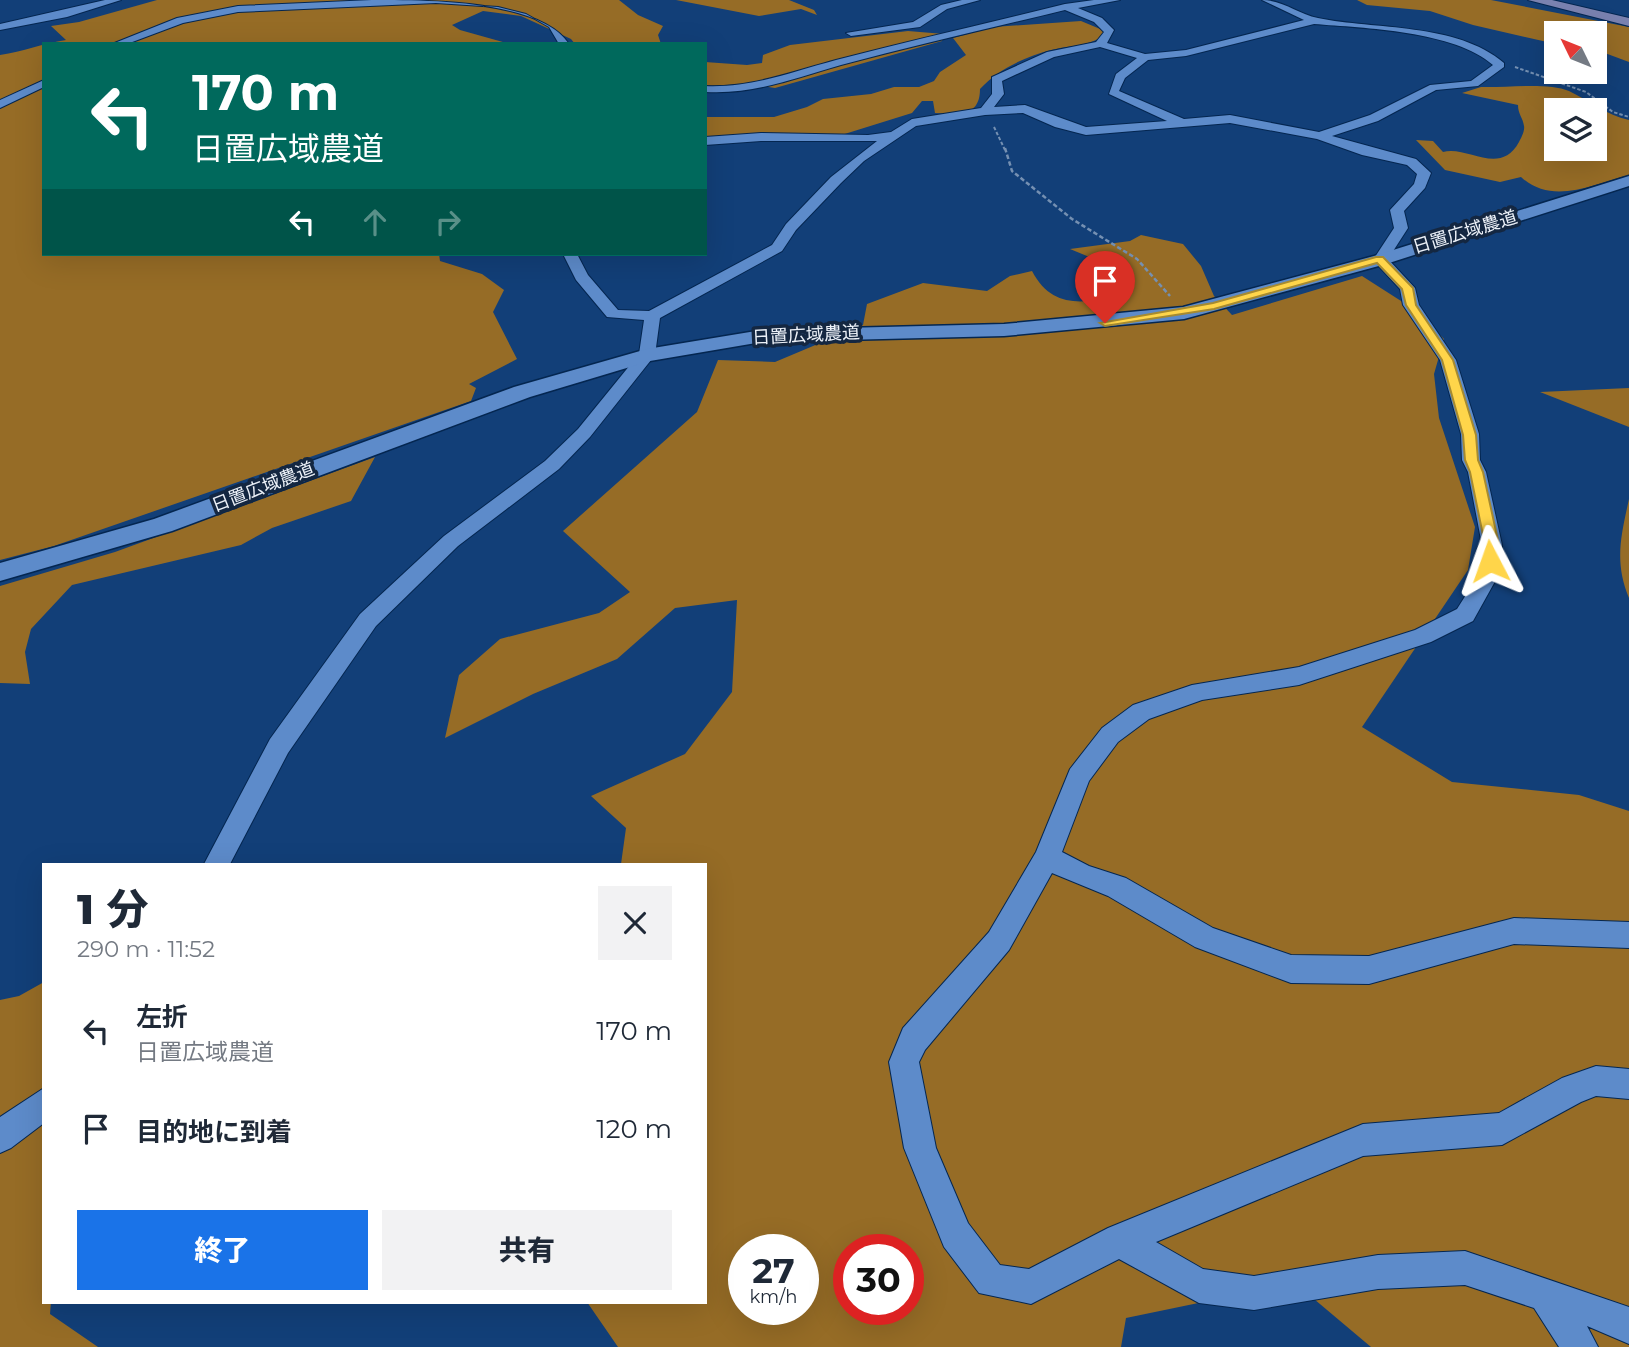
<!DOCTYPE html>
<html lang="ja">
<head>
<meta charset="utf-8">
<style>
  :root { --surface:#fff; --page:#f2f2f3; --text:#1f2937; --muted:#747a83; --accent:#1a73e8 }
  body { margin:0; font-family:Montserrat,"Noto Sans JP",sans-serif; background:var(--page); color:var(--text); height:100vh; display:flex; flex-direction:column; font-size:26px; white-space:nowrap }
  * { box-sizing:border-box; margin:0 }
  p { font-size:23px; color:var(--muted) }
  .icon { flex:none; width:38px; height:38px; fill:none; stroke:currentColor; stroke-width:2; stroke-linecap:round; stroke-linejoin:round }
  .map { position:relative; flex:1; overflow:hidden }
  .drawer { position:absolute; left:42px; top:863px; width:665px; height:441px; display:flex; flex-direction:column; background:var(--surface); border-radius:0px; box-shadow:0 7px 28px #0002 }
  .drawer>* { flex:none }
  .top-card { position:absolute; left:42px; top:42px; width:665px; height:214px; border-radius:0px; box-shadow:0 7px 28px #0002; background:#00695c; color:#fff; overflow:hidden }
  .needle { width:46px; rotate:313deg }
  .tools { position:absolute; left:1544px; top:21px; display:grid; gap:14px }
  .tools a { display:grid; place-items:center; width:63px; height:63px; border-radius:0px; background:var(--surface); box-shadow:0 7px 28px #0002; font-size:35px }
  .speed { position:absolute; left:728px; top:1234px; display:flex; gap:14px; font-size:35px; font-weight:700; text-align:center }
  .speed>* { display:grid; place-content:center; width:91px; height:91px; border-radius:50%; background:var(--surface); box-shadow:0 7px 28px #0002; line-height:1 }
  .speed small { font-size:18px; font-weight:400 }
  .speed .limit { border:10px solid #d22; background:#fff; color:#111 }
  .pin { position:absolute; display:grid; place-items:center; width:60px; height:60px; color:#fff; margin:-72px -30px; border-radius:50% 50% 50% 0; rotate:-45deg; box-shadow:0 0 7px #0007 }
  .pin .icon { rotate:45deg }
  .me { position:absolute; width:77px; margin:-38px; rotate:356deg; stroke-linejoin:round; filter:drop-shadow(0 0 5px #0008) }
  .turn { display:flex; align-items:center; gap:24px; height:147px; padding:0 35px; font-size:32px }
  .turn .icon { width:91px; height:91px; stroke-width:2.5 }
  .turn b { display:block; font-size:49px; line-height:60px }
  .lanes { display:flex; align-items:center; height:66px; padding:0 35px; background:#0003; justify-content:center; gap:35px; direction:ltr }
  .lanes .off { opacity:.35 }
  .round { display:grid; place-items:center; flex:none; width:74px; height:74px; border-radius:0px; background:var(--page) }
  .head { display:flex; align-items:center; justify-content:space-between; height:119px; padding:0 35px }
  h1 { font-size:42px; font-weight:800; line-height:52px }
  .cta { display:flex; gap:14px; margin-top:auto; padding:14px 35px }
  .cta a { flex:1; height:80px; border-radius:0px; background:var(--accent); color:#fff; font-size:28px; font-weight:800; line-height:80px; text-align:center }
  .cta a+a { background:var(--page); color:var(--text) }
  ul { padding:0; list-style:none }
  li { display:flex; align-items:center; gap:21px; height:98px; padding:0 35px }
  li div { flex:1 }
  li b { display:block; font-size:26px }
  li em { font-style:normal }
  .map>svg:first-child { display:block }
  .forest { fill:#966c26; fill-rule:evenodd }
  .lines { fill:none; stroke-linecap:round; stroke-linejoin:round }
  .minor-casing { stroke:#042650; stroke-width:2 }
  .tertiary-casing { stroke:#042650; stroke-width:3 }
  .secondary-casing { stroke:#042650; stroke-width:2 }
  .path-far1 { stroke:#7590b2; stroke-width:2; stroke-dasharray:3.5 2; stroke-linecap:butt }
  .path { stroke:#7590b2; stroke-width:2.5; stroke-dasharray:4.5 2.5; stroke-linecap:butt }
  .minor { fill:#5d8bca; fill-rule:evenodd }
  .tertiary { fill:#5d8bca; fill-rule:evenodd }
  .secondary { fill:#7a82b0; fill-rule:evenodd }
  .route { fill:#ffd54a; stroke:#a68a30; stroke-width:2 }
  .labels { text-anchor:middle; stroke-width:7; stroke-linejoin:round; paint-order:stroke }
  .far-street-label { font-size:18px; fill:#ecf1f8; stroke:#142741 }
</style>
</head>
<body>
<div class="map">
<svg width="1629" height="1347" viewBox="0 0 1629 1347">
  <rect width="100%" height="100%" fill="#123f78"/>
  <path class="forest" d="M 157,0 L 619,0 L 638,15 L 663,26 L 658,35 L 661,44 L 575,44 L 571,39 L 521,16 L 483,11 L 452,25 L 460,30 L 510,44 L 44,44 L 44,254 L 439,254 L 440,261 L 482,274 L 504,290 L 493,312 L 517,359 L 469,384 L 476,388 L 471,401 L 54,546 L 0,560 L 0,55 C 23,52 43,43 66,40 L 51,26 L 79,22 Z
    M 676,0 L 789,0 L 814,10 L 817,15 L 801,9 L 759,16 Z
    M 1357,0 L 1491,0 L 1629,27 L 1629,62 L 1594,49 L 1594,33 L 1556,33 L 1556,44 L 1473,25 L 1430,11 L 1367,5 Z
    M 1081,21 L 1105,31 L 1104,35 C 1088,47 1070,45 1051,50 C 1025,57 998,69 980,89 C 980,118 957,114 935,113 L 933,101 L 922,101 L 912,113 L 835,137 L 705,143 L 705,117 L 774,117 L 807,107 L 823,99 L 871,94 L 894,87 L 919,87 L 934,81 L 940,72 L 966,55 L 953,38 L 993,27 Z
    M 908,31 L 944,34 L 942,41 L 775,88 L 750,84 L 705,86 L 705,62 L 747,65 L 762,63 L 763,55 L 790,45 Z
    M 1481,87 C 1505,88 1548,82 1569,91 C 1590,101 1606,115 1629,120 L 1629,175 C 1594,184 1552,206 1521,177 L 1500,182 L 1445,170 L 1416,140 L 1433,141 L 1443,152 C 1467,145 1500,177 1519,142 C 1521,138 1525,131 1524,126 C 1523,118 1518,114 1518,105 L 1462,93 ZM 1556,110 L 1594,110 L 1594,149 L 1556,149 Z
    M 1141,235 L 1183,244 L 1201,266 L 1214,296 L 1232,315 L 1362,276 L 1412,308 L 1444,339 L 1434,374 L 1439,418 L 1475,527 L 1468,570 L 1362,727 L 1452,782 L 1579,795 L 1629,811 L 1629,1347 L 1371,1347 L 1295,1283 L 1126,1318 L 1121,1347 L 618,1347 L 587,1302 L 705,1302 L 705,864 L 621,864 L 626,828 L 591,796 L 685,754 L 732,692 L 737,600 L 675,608 L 617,659 L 533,694 L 445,738 L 459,675 L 500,639 L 599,613 L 630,592 L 563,531 L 697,412 L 718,360 L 775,362 L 863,325 L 867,304 L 923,283 L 987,291 L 1010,276 L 1032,271 C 1051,307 1079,304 1115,297 L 1122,280 L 1116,268 L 1070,249 L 1130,241 ZM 744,1250 L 803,1250 L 803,1309 L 744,1309 ZM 849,1250 L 908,1250 L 908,1309 L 849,1309 Z
    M 1629,388 L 1629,427 L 1540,392 Z
    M 375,457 L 351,501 L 272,528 L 241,545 L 72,585 L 31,629 L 25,652 L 30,684 L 0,683 L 0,586 L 115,552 Z
    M 1629,499 L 1629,598 C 1614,562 1621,536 1629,499 Z
    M 44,982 L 44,1302 L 51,1302 L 50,1314 L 98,1347 L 0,1347 L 0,1000 L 19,996 Z"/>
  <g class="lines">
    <defs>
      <path id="minor" d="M 105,0 L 121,0 L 67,17 L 0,30 L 0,24 Z
        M 372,0 C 429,0 540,0 569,44 L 559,44 L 549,27 L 526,14 L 498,7 L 436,3 L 238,12 L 183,23 L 127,44 L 112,44 L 177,18 L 238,6 Z
        M 962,0 L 980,0 L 947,9 L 920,27 L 851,36 L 846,33 L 913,22 L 941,5 Z
        M 1094,0 L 1120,0 L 1078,8 L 1102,18 L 1114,30 L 1107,43 L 1145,54 L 1186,50 L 1304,20 L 1262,0 C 1283,0 1298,14 1318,18 C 1375,30 1456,22 1504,63 L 1504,67 L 1478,86 L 1436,90 L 1378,121 L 1332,136 L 1416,159 L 1431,173 L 1425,188 L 1404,211 L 1408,228 L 1388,259 L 1415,288 L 1419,305 L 1456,360 L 1479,434 L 1480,460 L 1486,472 L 1502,545 L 1498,576 L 1473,621 L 1431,642 L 1299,685 L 1202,700 L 1149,719 L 1118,742 L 1089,781 L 1062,852 L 1089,866 L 1126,878 L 1213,928 L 1291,955 L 1369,956 L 1514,918 L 1629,922 L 1629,948 L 1514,944 L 1369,984 L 1291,983 L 1195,947 L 1108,896 L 1052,873 L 1009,950 L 925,1050 L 919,1062 L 936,1148 L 968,1223 L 1000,1265 L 1029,1269 L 1108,1228 L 1363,1124 L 1499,1113 L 1562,1078 L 1596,1066 L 1629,1069 L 1629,1099 L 1596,1096 L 1581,1102 L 1502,1145 L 1363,1156 L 1156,1242 L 1203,1269 L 1254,1276 L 1378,1255 L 1465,1251 L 1629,1307 L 1629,1344 L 1587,1326 L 1598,1347 L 1559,1347 L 1534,1308 L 1465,1285 L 1378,1289 L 1254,1310 L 1199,1303 L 1119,1259 L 1031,1304 L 979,1293 L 944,1247 L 904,1148 L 889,1062 L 903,1028 L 989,932 L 1036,852 L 1070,769 L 1102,728 L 1133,705 L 1192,685 L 1299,667 L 1415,630 L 1457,609 L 1478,576 L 1482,545 L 1468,472 L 1462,460 L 1461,434 L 1440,360 L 1403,305 L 1400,289 L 1373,260 L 1394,228 L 1390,210 L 1414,184 L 1417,174 L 1407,165 L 1362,155 L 1317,139 L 1230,123 L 1086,135 L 1055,127 L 1023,113 L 985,115 L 916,126 L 864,161 L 841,183 L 796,230 L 782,251 L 660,318 L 655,355 L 590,437 L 559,469 L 458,546 L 376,626 L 288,753 L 230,864 L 204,864 L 270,739 L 360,614 L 444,536 L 545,461 L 578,429 L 639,354 L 644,320 L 607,317 L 576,280 L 563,254 L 577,254 L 588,275 L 618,310 L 649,311 L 772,245 L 786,224 L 831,177 L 877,141 L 761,141 L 705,145 L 705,137 L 761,133 L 868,135 L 891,132 L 912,119 L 981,108 L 992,94 L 992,77 L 1047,52 L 1096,42 L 1104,32 L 1094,22 L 1065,10 C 991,28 915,45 841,65 C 795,78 754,95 705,92 L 705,86 C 752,88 791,72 836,60 C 912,40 989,23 1065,4 ZM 1314,24 C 1364,28 1455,31 1493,65 L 1471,81 L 1430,85 L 1370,115 L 1319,132 L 1230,115 L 1184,119 L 1119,91 L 1125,78 L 1148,60 L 1186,56 ZM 1100,47 L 1137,58 L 1116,74 L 1109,94 L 1167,121 L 1086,127 L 1025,105 L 994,107 L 1004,94 L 1002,81 L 1054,57 Z
        M 44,80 L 44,87 L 0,108 L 0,100 Z
        M 44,1088 L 44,1123 L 11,1148 L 0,1153 L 0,1117 Z"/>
      <path id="tertiary" d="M 1629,176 L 1629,186 L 1386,264 L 1184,319 L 1004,336 L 762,342 L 650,361 L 530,397 L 172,531 L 0,581 L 0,563 L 154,519 L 514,387 L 647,349 L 762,330 L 1004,324 L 1183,307 L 1374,256 Z"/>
      <path id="secondary" d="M 1528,0 L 1552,0 L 1629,18 L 1629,26 Z"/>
    </defs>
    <use href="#minor" class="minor-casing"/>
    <use href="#tertiary" class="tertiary-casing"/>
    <use href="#secondary" class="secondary-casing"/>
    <path class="path-far1" d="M 1515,67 L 1586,92 L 1613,112 L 1629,117
      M 994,127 L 1005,150"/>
    <path class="path" d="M 1005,148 L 1012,171 L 1072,219 L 1137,259 L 1170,296"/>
    <use href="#minor" class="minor"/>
    <use href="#tertiary" class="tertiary"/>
    <use href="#secondary" class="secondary"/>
  </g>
  <path class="route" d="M 1376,257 L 1383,257 L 1413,288 L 1416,305 L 1453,360 L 1476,435 L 1478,460 L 1483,472 L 1499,545 L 1495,564 L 1485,564 L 1485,545 L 1470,472 L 1465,460 L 1463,435 L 1442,360 L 1406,305 L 1402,289 L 1377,263 L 1214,309 L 1105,326 L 1100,323 L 1213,303 Z"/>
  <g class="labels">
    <g class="far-street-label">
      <text transform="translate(1465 232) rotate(-17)" y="6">日置広域農道</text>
      <text transform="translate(806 335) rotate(-3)" y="6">日置広域農道</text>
      <text transform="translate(263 487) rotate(-21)" y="6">日置広域農道</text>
    </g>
  </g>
</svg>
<div class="tools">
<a><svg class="needle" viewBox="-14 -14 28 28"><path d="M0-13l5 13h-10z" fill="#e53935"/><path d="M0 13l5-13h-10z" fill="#747a83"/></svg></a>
<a><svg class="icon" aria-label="layers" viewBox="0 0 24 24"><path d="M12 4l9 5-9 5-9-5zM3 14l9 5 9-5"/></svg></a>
</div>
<div class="speed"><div>27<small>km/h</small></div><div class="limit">30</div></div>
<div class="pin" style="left:1105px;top:323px;background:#d93025"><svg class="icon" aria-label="arrive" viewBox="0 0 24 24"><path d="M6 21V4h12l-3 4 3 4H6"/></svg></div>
<svg class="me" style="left:1490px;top:561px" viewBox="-20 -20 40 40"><path d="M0-17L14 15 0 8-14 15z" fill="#ffd54a" stroke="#fff" stroke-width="4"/></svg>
<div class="top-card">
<div class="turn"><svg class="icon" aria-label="left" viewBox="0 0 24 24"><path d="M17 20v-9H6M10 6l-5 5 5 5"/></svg><div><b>170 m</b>日置広域農道</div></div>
<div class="lanes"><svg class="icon" aria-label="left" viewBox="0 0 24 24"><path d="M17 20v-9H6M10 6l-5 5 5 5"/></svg><svg class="icon off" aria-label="ahead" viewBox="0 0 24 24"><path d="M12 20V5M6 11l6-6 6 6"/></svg><svg class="icon off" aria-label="right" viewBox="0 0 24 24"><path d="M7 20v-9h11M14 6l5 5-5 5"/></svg></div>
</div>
<section class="drawer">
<div class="head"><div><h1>1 分</h1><p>290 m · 11:52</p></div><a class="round"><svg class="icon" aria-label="close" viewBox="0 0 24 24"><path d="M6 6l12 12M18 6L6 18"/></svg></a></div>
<ul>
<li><svg class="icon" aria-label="left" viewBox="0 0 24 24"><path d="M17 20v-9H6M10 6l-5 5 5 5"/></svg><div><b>左折</b><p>日置広域農道</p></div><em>170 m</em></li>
<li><svg class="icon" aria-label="arrive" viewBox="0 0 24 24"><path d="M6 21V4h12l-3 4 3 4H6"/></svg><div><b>目的地に到着</b></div><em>120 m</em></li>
</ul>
<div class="cta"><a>終了</a><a>共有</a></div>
</section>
</div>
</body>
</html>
